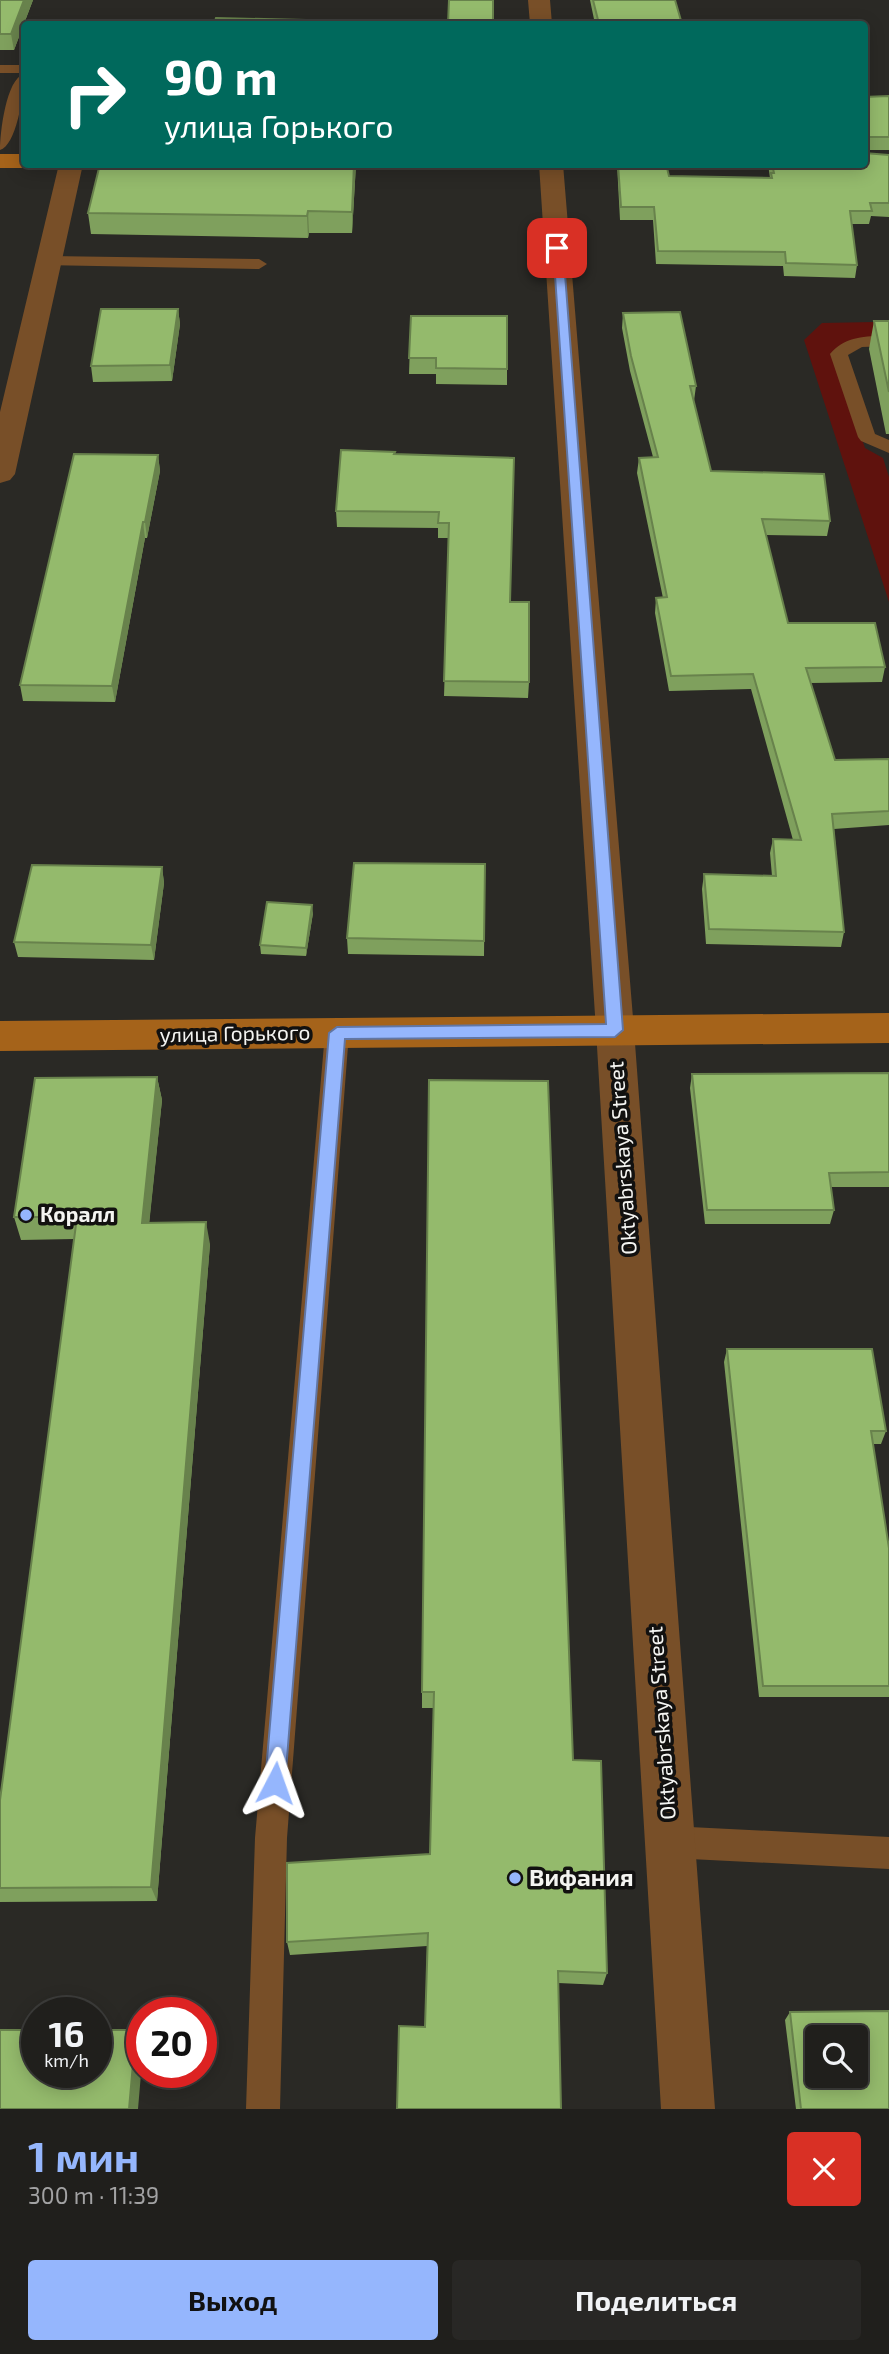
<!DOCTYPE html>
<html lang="ru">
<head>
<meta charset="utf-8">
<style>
  :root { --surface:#201f1c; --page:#282725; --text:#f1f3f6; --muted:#a2a2a3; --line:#3d3d3b; --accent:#95b6fd }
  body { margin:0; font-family:"Exo 2",sans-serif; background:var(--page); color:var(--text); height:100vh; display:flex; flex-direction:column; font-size:26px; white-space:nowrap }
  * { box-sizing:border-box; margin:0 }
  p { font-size:23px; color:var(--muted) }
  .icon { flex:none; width:38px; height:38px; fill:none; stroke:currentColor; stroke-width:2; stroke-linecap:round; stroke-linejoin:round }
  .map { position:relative; height:2109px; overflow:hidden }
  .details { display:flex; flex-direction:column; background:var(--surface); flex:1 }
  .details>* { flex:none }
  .guide { position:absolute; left:21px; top:21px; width:847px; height:147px; border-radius:7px; box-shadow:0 4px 18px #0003,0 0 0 2px var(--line); background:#00695c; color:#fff; overflow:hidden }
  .tools { position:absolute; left:805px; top:2025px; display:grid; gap:14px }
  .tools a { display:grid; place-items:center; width:63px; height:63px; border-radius:7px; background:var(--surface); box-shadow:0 4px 18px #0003,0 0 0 2px var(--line); font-size:35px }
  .speed { position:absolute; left:21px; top:1997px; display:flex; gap:14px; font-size:35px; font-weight:700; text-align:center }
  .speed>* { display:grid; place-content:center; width:91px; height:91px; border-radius:50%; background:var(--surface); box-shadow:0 4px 18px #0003,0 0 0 2px var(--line); line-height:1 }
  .speed small { font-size:18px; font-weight:400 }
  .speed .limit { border:10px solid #d22; background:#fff; color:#111 }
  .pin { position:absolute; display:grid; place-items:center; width:60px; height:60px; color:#fff; margin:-30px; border-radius:14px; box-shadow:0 4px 10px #0006 }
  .me { position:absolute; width:77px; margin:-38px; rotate:4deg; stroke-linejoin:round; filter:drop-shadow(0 0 5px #0008) }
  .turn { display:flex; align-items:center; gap:24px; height:147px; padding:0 28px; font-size:32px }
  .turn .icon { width:91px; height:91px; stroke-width:2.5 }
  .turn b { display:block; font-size:49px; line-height:60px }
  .round { display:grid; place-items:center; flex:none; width:74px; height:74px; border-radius:7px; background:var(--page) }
  .summary { display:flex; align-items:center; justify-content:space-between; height:119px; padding:0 28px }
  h1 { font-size:42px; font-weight:700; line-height:52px; color:var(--accent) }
  .cta { display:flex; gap:14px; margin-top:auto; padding:14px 28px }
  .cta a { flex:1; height:80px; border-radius:7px; background:var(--accent); color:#111; font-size:28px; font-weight:700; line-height:80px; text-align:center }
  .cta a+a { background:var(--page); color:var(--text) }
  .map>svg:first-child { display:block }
  .green { fill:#5f120d }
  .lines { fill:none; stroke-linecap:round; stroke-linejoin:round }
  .lane { fill:#784f28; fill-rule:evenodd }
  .street { fill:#784f28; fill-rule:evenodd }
  .secondary { fill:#a5631a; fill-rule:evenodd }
  .wall { fill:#7fa05d }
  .shaded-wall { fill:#68824c }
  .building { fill:#94ba6c; stroke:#68824c; stroke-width:2; fill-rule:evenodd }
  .route { fill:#95b6fd; stroke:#6176a4; stroke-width:2 }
  .poi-dot { fill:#95b6fd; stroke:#121110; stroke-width:2.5 }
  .labels { text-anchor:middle; stroke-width:7; stroke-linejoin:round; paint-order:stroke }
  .street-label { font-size:21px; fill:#f4f4f1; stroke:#121110 }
  .poi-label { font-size:21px; font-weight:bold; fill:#f4f4f1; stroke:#121110; text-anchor:start }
  .near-poi-label { font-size:24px; font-weight:bold; fill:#f4f4f1; stroke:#121110; text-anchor:start }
</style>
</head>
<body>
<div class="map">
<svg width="889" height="2109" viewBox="0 0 889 2109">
  <rect width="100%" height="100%" fill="#2a2925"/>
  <path class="green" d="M 874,322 L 879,340 L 834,358 L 865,448 L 883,458 L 889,477 L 889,602 L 804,340 L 822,323 Z"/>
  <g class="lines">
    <path class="lane" d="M 0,65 L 24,65 L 24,73 L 0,73 Z
      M 24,74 C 25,89 17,146 0,150 C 0,133 6,79 24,74 Z
      M 49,256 L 259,259 L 267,264 L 259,269 L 43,265 L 41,261 Z
      M 882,336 L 889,336 L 889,346 L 862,347 L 848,355 L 875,434 L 889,440 L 889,453 L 861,441 L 858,437 L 830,354 C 843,338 862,336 882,336 Z
      M 337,1024 L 346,1026 L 349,1033 L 287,1838 L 280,2109 L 246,2109 L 255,1838 L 325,1033 L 328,1026 Z
      M 670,1826 L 889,1837 L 889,1869 L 670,1858 L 659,1853 L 654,1842 L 659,1831 Z"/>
    <path class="street" d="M 528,0 L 550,0 L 552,24 L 530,24 Z
      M 59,164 L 83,164 L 15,474 L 10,480 L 0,483 L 0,412 Z
      M 539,164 L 563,164 L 634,1030 L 715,2109 L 661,2109 L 596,1030 Z"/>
    <path class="secondary" d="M 0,154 L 24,154 L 24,164 L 34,164 L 24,168 L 0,168 Z
      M 889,1013 L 889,1043 L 0,1051 L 0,1021 Z"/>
  </g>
  <path class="wall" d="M 0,0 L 33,0 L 14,50 L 0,50 Z
    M 590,0 L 675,0 L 682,24 L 595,24 Z
    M 889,96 L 889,150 L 864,150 L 864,97 Z
    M 889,155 L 889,217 L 871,216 L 869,224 L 851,224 L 857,265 L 855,278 L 784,276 L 783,266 L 656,264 L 653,220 L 620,220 L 617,164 L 666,164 L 669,176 L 770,178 L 768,164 L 864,164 Z
    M 100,164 L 356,164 L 352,233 L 309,233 L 308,238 L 91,234 L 88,213 Z
    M 178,309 L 180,324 L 172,381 L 93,382 L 91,366 Z
    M 623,313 L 696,386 L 694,401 L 711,471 L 830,521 L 827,536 L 766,535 L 788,623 L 885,667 L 882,682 L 811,683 L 835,760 L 889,759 L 889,825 L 834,829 L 844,932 L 841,947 L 706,944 L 702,889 L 704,874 L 772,876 L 770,853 L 773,839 L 793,840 L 751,689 L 669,691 L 655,613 L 656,598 L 663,598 L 637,473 L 639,458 L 653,457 L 630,371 L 622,328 Z
    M 411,316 L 507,369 L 507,385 L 436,384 L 436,374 L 409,374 Z
    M 874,321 L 889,321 L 889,434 L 886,434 L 869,349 Z
    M 395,454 L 514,458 L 510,602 L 529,682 L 528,698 L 444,696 L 449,538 L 438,538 L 438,528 L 337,527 L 336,511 Z
    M 158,455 L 160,471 L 147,538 L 145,538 L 115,702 L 23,701 L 20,685 Z
    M 485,864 L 484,956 L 348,954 L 347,938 Z
    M 162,867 L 164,883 L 154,960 L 18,957 L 14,942 Z
    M 313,913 L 306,956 L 261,954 L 260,945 Z
    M 889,1073 L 889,1187 L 831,1187 L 834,1210 L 830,1224 L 705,1224 L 690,1088 L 692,1074 Z
    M 157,1077 L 162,1100 L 149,1223 L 210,1244 L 157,1901 L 0,1902 L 0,1800 L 74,1239 L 21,1240 L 14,1217 Z
    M 429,1080 L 573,1760 L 607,1973 L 603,1985 L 558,1983 L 425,2027 L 427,1946 L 290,1955 L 287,1942 L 430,1854 L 434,1708 L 422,1708 L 422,1692 Z
    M 727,1349 L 886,1431 L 881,1444 L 873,1444 L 889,1548 L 889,1697 L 759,1697 L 724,1362 Z
    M 790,2012 L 889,2109 L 796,2109 L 785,2020 Z"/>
  <path class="shaded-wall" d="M 24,0 L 33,0 L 14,50 L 11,34 Z
    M 354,164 L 356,164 L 352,233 L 352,212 Z
    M 308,211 L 309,233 L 308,238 L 307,216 Z
    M 178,309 L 180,324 L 172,381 L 170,365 Z
    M 158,455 L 160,471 L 147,538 L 145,522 Z
    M 143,522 L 145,538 L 115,702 L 112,686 Z
    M 162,867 L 164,883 L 154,960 L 151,945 Z
    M 312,905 L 313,913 L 306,956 L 306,948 Z
    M 157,1077 L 162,1100 L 147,1245 L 142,1223 Z
    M 206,1222 L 210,1244 L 157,1901 L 151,1887 Z
    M 136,2030 L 142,2040 L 142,2062 L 138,2109 L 129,2109 Z"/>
  <path class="building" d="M 0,0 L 24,0 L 11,34 L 0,34 Z
    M 449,0 L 493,0 L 493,24 L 448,24 Z
    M 593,0 L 675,0 L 682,24 L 599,24 Z
    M 216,18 L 305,20 L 304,24 L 214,24 Z
    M 889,96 L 889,137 L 864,137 L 864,97 Z
    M 864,153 L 889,155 L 889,203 L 870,203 L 872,211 L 850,211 L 857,265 L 786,263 L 785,252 L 658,251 L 654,207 L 621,207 L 618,164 L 666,164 L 669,176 L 772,178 L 771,173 L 774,173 L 772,164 L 864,164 Z
    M 100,164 L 354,164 L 352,212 L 308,211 L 307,216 L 88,213 Z
    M 101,309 L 178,309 L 170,365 L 91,366 Z
    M 680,312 L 696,386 L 690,386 L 711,471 L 824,474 L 830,521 L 762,519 L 788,623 L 875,623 L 885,667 L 806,668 L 835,760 L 889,759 L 889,811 L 832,814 L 844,932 L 709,929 L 704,874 L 776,876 L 773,839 L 801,840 L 753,674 L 671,676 L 656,598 L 667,597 L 639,458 L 658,457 L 631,356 L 623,313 Z
    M 411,316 L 507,316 L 507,369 L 436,368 L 436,358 L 409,358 Z
    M 874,321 L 889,321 L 889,392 Z
    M 341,450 L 395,452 L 394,454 L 514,458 L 510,602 L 529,602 L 529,682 L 444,681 L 449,523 L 438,523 L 439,512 L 336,511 Z
    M 74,454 L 158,455 L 145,522 L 143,522 L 112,686 L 20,685 Z
    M 354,863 L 485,864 L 484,941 L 347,938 Z
    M 32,865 L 162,867 L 151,945 L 14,942 Z
    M 267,902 L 312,905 L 306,948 L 260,945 Z
    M 889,1073 L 889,1172 L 829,1173 L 834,1210 L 707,1210 L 692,1074 Z
    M 157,1077 L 142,1223 L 206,1222 L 151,1887 L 0,1888 L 0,1800 L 77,1217 L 14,1217 L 35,1078 Z
    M 429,1080 L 548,1081 L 573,1760 L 601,1761 L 607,1973 L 558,1971 L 561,2109 L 397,2109 L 399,2026 L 425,2027 L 428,1933 L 287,1942 L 287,1863 L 430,1854 L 434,1692 L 422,1692 Z
    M 727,1349 L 872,1349 L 886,1431 L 871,1431 L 889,1548 L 889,1686 L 763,1686 Z
    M 889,2011 L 889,2109 L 801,2109 L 790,2012 ZM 817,2037 L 856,2037 L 856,2076 L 817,2076 Z
    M 0,2030 L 37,2030 L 37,2072 L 96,2072 L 96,2030 L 136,2030 L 129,2109 L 0,2109 Z"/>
  <path class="route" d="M 553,246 L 563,248 L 623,1030 L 615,1037 L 345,1039 L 285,1783 L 282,1790 L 275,1793 L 268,1790 L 265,1783 L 329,1033 L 337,1027 L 606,1024 Z"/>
  <g class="poi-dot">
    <circle cx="26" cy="1215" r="7"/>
    <circle cx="515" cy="1878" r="7"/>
  </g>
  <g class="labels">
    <g class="street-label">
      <text transform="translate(235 1034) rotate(-1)" y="7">улица Горького</text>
      <text transform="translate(623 1158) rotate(-94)" y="7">Oktyabrskaya Street</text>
      <text transform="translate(662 1723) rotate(-94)" y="7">Oktyabrskaya Street</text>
    </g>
    <g class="poi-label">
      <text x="40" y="1222">Коралл</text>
    </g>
    <g class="near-poi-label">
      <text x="529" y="1886">Вифания</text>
    </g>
  </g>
</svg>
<div class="tools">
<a><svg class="icon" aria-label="search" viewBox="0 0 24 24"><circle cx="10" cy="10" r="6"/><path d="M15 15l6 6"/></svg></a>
</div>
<div class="speed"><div>16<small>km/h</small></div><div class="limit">20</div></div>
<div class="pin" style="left:557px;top:248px;background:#d93025"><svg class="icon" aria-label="arrive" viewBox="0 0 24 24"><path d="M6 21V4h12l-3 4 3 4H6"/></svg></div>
<svg class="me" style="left:275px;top:1783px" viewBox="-20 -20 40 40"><path d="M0-17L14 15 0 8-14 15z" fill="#95b6fd" stroke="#fff" stroke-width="4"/></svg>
<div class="guide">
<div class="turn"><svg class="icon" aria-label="right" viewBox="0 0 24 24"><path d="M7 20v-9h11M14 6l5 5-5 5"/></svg><div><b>90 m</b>улица Горького</div></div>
</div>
</div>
<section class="details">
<div class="summary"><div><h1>1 мин</h1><p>300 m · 11:39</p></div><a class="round" style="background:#d93025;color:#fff"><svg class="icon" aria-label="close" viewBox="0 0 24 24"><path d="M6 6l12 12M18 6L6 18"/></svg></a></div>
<div class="cta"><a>Выход</a><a>Поделиться</a></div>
</section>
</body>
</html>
